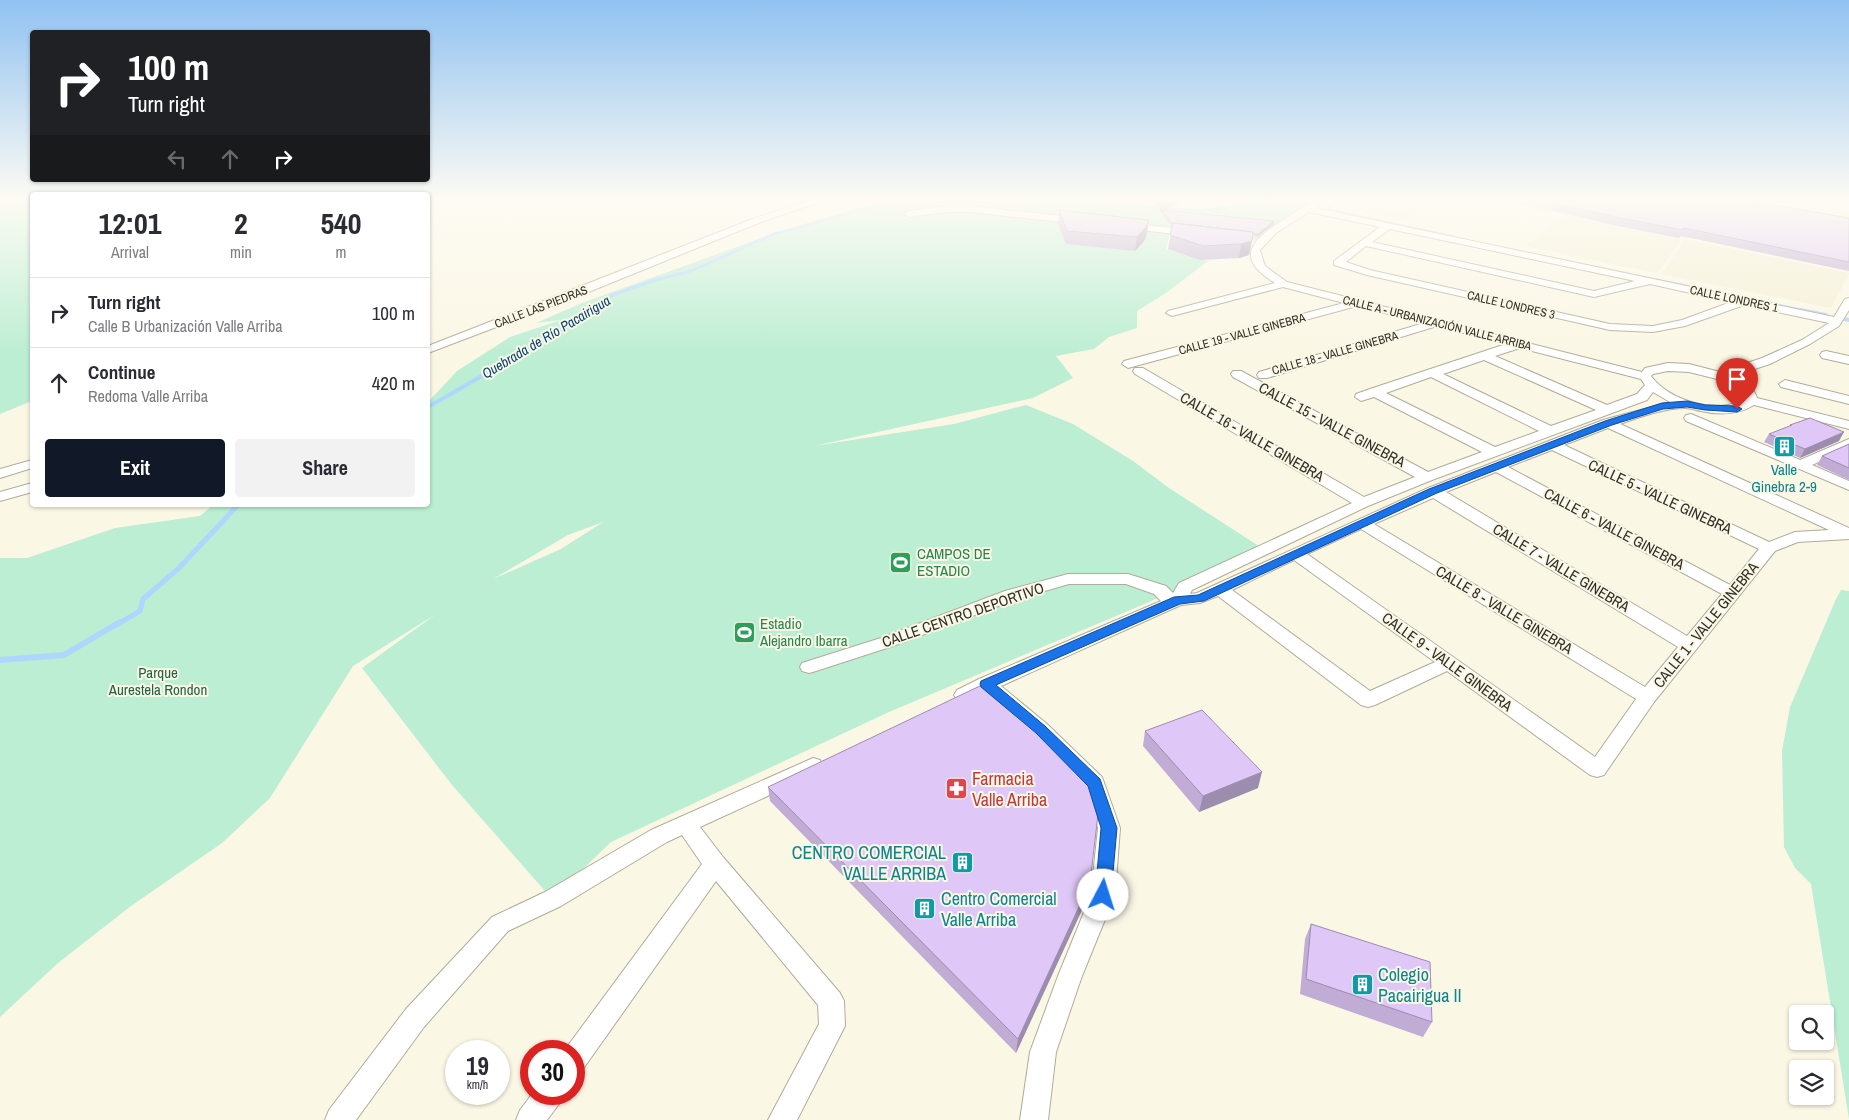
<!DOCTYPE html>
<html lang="en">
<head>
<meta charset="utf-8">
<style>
  :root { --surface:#fff; --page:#f2f2f3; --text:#2b2b33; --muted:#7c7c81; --line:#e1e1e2; --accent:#111827 }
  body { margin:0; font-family:"Archivo Narrow",sans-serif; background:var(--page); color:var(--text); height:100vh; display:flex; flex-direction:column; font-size:19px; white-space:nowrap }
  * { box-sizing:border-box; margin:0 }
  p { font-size:16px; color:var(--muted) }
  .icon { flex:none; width:28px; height:28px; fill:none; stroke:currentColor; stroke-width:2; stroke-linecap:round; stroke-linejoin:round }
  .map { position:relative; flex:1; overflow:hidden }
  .details { position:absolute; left:30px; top:192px; width:400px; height:315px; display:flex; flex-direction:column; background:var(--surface); border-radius:5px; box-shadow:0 1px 4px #0004 }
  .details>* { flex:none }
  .top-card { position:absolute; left:30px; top:30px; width:400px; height:152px; border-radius:5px; box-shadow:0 1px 4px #0004; background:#202124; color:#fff; overflow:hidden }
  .controls { position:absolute; left:1789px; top:1005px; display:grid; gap:10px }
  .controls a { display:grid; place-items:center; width:45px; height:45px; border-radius:5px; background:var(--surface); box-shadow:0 1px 4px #0004; font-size:25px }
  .speed { position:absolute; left:445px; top:1040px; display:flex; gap:10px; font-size:25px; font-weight:700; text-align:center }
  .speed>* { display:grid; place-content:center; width:65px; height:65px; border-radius:50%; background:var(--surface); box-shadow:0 1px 4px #0004; line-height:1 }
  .speed small { font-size:12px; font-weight:400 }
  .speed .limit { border:8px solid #d22; background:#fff; color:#111 }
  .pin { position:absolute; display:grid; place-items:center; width:42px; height:42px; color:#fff; margin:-51px -21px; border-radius:50% 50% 50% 0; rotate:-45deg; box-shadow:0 0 5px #0007 }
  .pin .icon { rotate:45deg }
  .me { position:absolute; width:55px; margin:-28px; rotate:5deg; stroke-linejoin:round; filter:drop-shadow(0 0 4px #0008) }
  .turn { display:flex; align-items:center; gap:18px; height:105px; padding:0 15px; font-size:22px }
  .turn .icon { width:65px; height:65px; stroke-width:2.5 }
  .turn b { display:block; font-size:35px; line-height:42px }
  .lanes { display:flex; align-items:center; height:48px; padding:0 15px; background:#0003; justify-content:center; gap:25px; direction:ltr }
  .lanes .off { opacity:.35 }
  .eta { display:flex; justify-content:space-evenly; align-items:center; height:85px; text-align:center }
  .eta b { font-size:30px; font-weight:700; line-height:35px }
  .action { display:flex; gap:10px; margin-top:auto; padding:10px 15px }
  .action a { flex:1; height:58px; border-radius:5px; background:var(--accent); color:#fff; font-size:20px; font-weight:700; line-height:58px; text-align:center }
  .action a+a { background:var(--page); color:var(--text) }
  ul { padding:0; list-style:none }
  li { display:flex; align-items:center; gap:15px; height:70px; padding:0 15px; border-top:1px solid var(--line) }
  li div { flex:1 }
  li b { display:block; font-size:19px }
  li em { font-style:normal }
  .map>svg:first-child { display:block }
  .built { fill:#f4efd4 }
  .green { fill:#bbeed3; fill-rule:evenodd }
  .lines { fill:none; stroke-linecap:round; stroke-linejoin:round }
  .stream-far3 { stroke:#aed6ff; stroke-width:3 }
  .stream-far2 { stroke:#aed6ff; stroke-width:4 }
  .stream-far1 { stroke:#aed6ff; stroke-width:5 }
  .stream { stroke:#aed6ff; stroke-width:6 }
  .minor-casing { stroke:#afac9a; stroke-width:2 }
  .minor { fill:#fff; fill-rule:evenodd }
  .wall { fill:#c0acd5 }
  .shaded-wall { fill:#9c8cae }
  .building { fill:#dfc8f8; stroke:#9c8cae }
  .route { fill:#1a73e8; stroke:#114b97 }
  .labels { text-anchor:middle; stroke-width:4; stroke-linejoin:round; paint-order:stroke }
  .far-street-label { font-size:12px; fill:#302e27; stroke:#fbf7e5 }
  .far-water-label { font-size:14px; font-style:italic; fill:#054273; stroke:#fbf7e5 }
  .street-label { font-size:15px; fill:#302e27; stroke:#fbf7e5 }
  .culture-label { font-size:15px; fill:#0d838f; stroke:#fbf7e5 }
  .leisure-label { font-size:15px; fill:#27864d; stroke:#fbf7e5; text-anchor:start }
  .park-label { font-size:15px; fill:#226247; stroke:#fbf7e5 }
  .near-health-label { font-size:18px; fill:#be3a42; stroke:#fbf7e5; text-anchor:start }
  .near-culture-label { font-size:18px; fill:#0d838f; stroke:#fbf7e5; text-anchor:start }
</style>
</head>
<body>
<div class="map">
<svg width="1849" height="1120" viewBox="0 0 1849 1120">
  <rect width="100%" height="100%" fill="#fbf7e5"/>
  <path class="built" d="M 1348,200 L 1441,200 L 1401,220 L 1340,206 Z
    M 1713,200 L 1849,200 L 1849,225 Z
    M 1565,215 L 1568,215 L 1682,239 L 1657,273 L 1526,246 Z
    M 1685,239 L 1849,273 L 1849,274 L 1831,308 L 1662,274 Z"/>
  <path class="green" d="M 0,200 L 32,200 L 32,209 L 30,211 L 32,212 L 32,401 L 0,414 Z
    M 892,200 C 962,200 1031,199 1101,202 C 1149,204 1213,223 1258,200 L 1320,200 L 1257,240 L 1171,230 L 1166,249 L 1208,261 L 1166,293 L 1137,311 L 1137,328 L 1109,337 L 1094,349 L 1056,356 L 1073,378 L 1033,398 L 814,446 L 954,424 L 1026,405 L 1073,424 L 1133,461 L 1169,488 L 1265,550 L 1142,605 L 889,712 L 611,842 L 552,899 L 452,785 L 362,668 L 436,614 L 353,666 L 270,798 L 222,843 L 131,906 L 58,963 L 0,1017 L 0,558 L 27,558 L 115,528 L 200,516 L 213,505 L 428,505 L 428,402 L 457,371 L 510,337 L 561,320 L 536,323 L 582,303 L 778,232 ZM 603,522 L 561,549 L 493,579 L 568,535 Z
    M 1500,200 L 1559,200 L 1551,211 L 1565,215 Z
    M 1841,590 L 1849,591 L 1849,1119 L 1811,884 L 1795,868 L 1784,847 L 1782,751 L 1790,707 L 1836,599 Z"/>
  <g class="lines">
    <path class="stream-far3" d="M 1027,200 C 1051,203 1076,201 1100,202 C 1153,205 1204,220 1256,200
      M 1339,200 L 1330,206 L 1329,210 L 1454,237
      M 1656,280 L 1806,311
      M 589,311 L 610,296 L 652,281 L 691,271 L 774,234 L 895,200"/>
    <path class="stream-far2" d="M 1800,310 L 1826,315
      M 1844,319 L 1849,320
      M 428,407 L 558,332 L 590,310"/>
    <path class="stream-far1" d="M 118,624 L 140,611 L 143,599 L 179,568 L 238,505"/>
    <path class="stream" d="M 0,660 L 64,655 L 120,622"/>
    <defs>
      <path id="minor" d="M 460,200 L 469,200 L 463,206 L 459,203 Z
        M 811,200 L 826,200 L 761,222 L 591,291 L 428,353 L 428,346 L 755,218 Z
        M 1316,201 L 1320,204 L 1316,208 L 1834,317 L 1845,299 L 1849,298 L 1849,310 L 1839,326 L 1810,344 L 1770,364 L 1733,376 C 1742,379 1755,389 1757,398 L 1849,421 L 1849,429 L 1754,405 C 1738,415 1719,415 1701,411 C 1696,410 1690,408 1685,408 C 1664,408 1640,417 1620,424 L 1849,528 L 1849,539 L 1798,542 L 1775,551 L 1654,702 L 1604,775 L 1597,777 L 1590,775 L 1447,671 L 1375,705 L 1368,707 L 1361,705 L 1218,596 L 1200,603 L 1181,605 L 1001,686 L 1047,724 L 1102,777 L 1120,828 L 1115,895 L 1082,976 L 1056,1052 L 1048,1120 L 1020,1120 L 1030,1052 L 1058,976 L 1091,895 L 1098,828 L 1086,787 L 1033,734 L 985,693 L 964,702 L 957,700 L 954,695 L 957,690 L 979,679 L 1161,601 L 1154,594 L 1126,584 L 1069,584 L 1017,599 L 893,646 L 816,671 L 809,673 L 802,671 L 800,667 L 802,663 L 881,638 L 1005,591 L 1068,574 L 1128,574 L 1166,586 L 1173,593 L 1179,583 L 1352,503 L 1135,374 L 1133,371 L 1135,368 L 1143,368 L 1364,497 L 1415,477 L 1233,377 L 1231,374 L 1233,371 L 1241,371 L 1428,472 L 1482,452 L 1374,397 L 1361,401 L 1355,397 L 1356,394 L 1370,389 L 1506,344 L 1437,326 L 1267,378 L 1259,378 L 1257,375 L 1259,372 L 1424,323 L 1357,306 L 1128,368 L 1122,364 L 1124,361 L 1344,303 L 1283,287 L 1172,316 L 1166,313 L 1168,311 L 1275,283 C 1232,257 1253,239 1285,219 C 1295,213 1305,205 1316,201 ZM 1309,212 L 1380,227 L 1334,261 L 1334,265 L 1367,275 L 1610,330 L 1653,332 L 1685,326 L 1744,305 L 1829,323 L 1802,340 L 1762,358 L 1720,372 L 1689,364 L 1668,363 L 1645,368 L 1642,372 L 1287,282 L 1265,266 L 1260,250 L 1276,233 ZM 1390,229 L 1635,281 L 1594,291 L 1372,242 ZM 1366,246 L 1594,297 L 1650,284 L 1731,302 L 1682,320 L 1653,326 L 1610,324 L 1370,270 L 1346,262 ZM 1520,348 L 1641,379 L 1645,385 L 1637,394 L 1607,405 L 1495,356 ZM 1484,360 L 1596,410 L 1551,426 L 1443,374 ZM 1668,371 L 1689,372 L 1717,379 L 1731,384 L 1745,396 L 1745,399 C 1718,415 1669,401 1651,376 L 1653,374 ZM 1431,377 L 1539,431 L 1495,447 L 1386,393 ZM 1653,392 L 1670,402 L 1603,420 L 1428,488 L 1197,593 L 1190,594 L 1192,590 L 1368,506 L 1432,480 L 1647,400 ZM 1608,428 L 1829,530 L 1795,532 L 1769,542 L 1564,445 ZM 1552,450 L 1759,549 L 1730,585 L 1508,467 ZM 1496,472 L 1722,594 L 1687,636 L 1446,492 ZM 1433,498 L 1678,647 L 1645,687 L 1374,524 ZM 1361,529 L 1636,699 L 1595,757 L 1307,554 ZM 1294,560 L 1435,662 L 1370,691 L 1232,590 Z
        M 947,206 L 970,206 L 1081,218 L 1086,221 L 1081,224 L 970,212 L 947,212 L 909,217 L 904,214 L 909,211 Z
        M 1126,223 L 1193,230 L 1198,233 L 1193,236 L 1123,228 L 1123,224 Z
        M 1826,351 L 1849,356 L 1849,364 L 1822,358 L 1820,355 L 1822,352 Z
        M 1785,380 L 1849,396 L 1849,404 L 1781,387 L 1779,384 Z
        M 1691,414 L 1800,460 L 1849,439 L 1849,448 L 1812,465 L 1849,481 L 1849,490 L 1686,421 L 1684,418 L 1686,415 Z
        M 32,460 L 32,468 L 0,478 L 0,469 Z
        M 32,483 L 32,492 L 0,501 L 0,492 Z
        M 813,758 L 820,760 L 823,766 L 820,772 L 700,827 L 723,857 L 840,993 L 844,1001 L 845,1026 L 797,1120 L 768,1120 L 819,1024 L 818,1005 L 716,881 L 583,1069 L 574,1073 L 574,1051 L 564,1051 L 702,864 L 682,835 L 667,842 L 561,906 L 508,931 L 424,1027 L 356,1120 L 325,1120 L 329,1110 L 406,1009 L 492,917 L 545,892 L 651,830 Z
        M 532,1094 L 563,1094 L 559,1104 L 547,1120 L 516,1120 L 520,1110 Z"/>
    </defs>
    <use href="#minor" class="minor-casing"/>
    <use href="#minor" class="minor"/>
  </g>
  <path class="wall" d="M 1152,200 L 1184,200 L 1164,211 L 1274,224 L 1257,237 L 1252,236 L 1249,255 L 1239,258 L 1200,260 L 1168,249 L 1172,227 L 1162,214 L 1162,212 L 1161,212 Z
    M 1553,203 L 1849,218 L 1849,271 L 1681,236 L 1679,238 L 1613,225 L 1551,210 Z
    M 1059,210 L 1147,234 L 1144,241 L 1135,251 L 1066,244 L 1058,224 Z
    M 1790,425 L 1839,441 L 1800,458 L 1764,442 L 1769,434 L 1789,427 Z
    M 1849,444 L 1849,480 L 1817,465 L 1822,456 Z
    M 1145,731 L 1258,788 L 1199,812 L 1143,746 Z
    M 768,787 L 1088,897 L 1016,1053 L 770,801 Z
    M 1311,924 L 1432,1022 L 1423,1037 L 1300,994 L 1305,939 Z"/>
  <path class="shaded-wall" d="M 1162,200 L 1184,200 L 1161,212 Z
    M 1149,220 L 1147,234 L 1144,241 L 1135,251 L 1137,237 Z
    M 1274,221 L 1274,224 L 1257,237 L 1258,234 Z
    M 1252,241 L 1249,255 L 1239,258 L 1241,244 Z
    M 1844,432 L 1839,441 L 1800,458 L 1805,449 Z
    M 1262,772 L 1258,788 L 1199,812 L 1203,796 Z
    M 1090,883 L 1088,897 L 1016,1053 L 1018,1039 Z"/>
  <path class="building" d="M 1556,200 L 1745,200 L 1849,218 L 1849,262 L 1684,228 L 1682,230 L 1616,217 L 1553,203 Z
    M 1059,210 L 1149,220 L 1146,227 L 1137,237 L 1067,231 Z
    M 1162,210 L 1274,221 L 1258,234 L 1253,233 L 1253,232 L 1173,223 L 1172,224 Z
    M 1173,223 L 1253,232 L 1252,241 L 1241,244 L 1203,246 L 1170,235 Z
    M 1810,418 L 1844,432 L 1805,449 L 1769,434 L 1792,425 L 1790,425 Z
    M 1849,444 L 1849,468 L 1822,456 Z
    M 984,684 L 1052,740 L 1086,774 L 1098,814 L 1090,883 L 1018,1039 L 768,787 Z
    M 1202,710 L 1262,772 L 1203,796 L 1145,731 Z
    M 1311,924 L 1430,962 L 1432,1022 L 1306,979 Z"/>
  <linearGradient id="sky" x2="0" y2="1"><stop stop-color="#91c2f1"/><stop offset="0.56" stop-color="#fdfbf3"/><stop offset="1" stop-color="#fdfbf3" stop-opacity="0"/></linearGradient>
  <rect width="1849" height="357" fill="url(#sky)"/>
  <path class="route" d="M 1687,401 L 1705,405 L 1737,406 L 1742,409 L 1737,412 L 1705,410 L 1687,407 L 1663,409 L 1612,425 L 1437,493 L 1204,601 L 1180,604 L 996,685 L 1045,726 L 1100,779 L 1117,828 L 1111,895 L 1109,900 L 1103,902 L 1097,900 L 1095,895 L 1101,828 L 1088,786 L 1036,733 L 981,687 L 980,684 L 981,681 L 1174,597 L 1198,595 L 1429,489 L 1605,421 L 1662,403 Z"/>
  <defs>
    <symbol id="building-square" viewBox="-11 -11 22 22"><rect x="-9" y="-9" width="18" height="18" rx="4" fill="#0f9aa8" stroke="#fbf7e5"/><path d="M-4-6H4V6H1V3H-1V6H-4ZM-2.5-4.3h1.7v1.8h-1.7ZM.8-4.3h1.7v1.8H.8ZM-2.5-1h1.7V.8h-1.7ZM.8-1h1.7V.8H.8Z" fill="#fff"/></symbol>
    <symbol id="stadium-square" viewBox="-11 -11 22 22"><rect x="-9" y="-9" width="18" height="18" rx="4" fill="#2e9e5b" stroke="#fbf7e5"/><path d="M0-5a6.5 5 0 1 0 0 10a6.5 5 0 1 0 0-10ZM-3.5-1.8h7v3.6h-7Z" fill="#fff"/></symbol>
    <symbol id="pharmacy-square" viewBox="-11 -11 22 22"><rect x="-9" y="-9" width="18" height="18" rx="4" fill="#e0444e" stroke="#fbf7e5"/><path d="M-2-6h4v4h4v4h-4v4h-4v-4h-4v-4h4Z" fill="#fff"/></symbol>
  </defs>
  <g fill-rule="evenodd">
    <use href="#building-square" x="1772" y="434" width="25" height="25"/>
    <use href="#stadium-square" x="888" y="550" width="25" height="25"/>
    <use href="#stadium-square" x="732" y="620" width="25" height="25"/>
    <use href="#pharmacy-square" x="944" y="776" width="25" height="25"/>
    <use href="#building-square" x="950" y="850" width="25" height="25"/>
    <use href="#building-square" x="912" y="896" width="25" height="25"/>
    <use href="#building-square" x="1350" y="972" width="25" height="25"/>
  </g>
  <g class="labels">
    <g class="far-street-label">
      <text transform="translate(1734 299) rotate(12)" y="4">CALLE LONDRES 1</text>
      <text transform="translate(1511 305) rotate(13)" y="4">CALLE LONDRES 3</text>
      <text transform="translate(541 307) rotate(-21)" y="4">CALLE LAS PIEDRAS</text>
      <text transform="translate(1437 323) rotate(14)" y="4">CALLE A - URBANIZACIÓN VALLE ARRIBA</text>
      <text transform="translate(1242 334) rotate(-15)" y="4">CALLE 19 - VALLE GINEBRA</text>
      <text transform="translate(1335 353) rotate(-16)" y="4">CALLE 18 - VALLE GINEBRA</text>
    </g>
    <g class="far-water-label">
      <text transform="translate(546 337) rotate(-31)" y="5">Quebrada de Río Pacairigua</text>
    </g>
    <g class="street-label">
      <text transform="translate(1332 425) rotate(28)" y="5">CALLE 15 - VALLE GINEBRA</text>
      <text transform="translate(1252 437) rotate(30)" y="5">CALLE 16 - VALLE GINEBRA</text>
      <text transform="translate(1660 497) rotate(25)" y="5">CALLE 5 - VALLE GINEBRA</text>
      <text transform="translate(1614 529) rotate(28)" y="5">CALLE 6 - VALLE GINEBRA</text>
      <text transform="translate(1561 568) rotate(31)" y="5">CALLE 7 - VALLE GINEBRA</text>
      <text transform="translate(1504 610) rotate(31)" y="5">CALLE 8 - VALLE GINEBRA</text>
      <text transform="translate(963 615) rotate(-19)" y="5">CALLE CENTRO DEPORTIVO</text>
      <text transform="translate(1706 625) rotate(-51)" y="5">CALLE 1 - VALLE GINEBRA</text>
      <text transform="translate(1447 662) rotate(36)" y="5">CALLE 9 - VALLE GINEBRA</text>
    </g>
    <g class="culture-label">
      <text x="1784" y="475">Valle<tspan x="1784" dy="17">Ginebra 2-9</tspan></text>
    </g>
    <g class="leisure-label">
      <text x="917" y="559">CAMPOS DE<tspan x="917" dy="17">ESTADIO</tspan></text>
      <text x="760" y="629">Estadio<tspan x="760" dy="17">Alejandro Ibarra</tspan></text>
    </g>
    <g class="park-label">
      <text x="158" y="678">Parque<tspan x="158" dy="17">Aurestela Rondon</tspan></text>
    </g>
    <g class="near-health-label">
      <text x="972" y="785">Farmacia<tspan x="972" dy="21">Valle Arriba</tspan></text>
    </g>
    <g class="near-culture-label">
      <text x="946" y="859" text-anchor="end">CENTRO COMERCIAL<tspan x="946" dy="21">VALLE ARRIBA</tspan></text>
      <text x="941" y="905">Centro Comercial<tspan x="941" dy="21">Valle Arriba</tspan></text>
      <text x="1378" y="981">Colegio<tspan x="1378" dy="21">Pacairigua II</tspan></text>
    </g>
  </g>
</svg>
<div class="controls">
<a><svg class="icon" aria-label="search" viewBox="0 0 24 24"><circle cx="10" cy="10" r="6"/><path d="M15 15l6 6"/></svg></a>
<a><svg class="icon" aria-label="layers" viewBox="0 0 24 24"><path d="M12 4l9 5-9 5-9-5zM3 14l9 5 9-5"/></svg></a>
</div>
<div class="speed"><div>19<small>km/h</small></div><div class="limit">30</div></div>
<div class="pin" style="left:1737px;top:409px;background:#d93025"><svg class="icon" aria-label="arrive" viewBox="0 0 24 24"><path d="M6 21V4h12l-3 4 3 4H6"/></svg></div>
<svg class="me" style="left:1103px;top:895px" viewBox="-20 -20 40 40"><circle r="19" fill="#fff"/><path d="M0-13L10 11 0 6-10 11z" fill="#1a73e8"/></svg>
<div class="top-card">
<div class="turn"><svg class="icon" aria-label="right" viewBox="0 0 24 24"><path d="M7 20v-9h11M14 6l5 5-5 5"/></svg><div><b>100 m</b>Turn right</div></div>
<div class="lanes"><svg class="icon off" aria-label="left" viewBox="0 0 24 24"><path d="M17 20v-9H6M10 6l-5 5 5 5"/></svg><svg class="icon off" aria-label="ahead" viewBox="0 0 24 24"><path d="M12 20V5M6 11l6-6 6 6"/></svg><svg class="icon" aria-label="right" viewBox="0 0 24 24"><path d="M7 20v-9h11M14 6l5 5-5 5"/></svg></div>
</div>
<section class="details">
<div class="eta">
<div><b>12:01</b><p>Arrival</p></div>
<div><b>2</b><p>min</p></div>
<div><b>540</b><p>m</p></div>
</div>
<ul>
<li><svg class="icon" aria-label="right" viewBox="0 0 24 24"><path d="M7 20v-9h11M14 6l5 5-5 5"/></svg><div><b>Turn right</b><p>Calle B Urbanización Valle Arriba</p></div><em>100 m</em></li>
<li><svg class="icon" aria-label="ahead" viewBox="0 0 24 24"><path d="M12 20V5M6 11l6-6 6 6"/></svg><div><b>Continue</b><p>Redoma Valle Arriba</p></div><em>420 m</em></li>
</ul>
<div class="action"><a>Exit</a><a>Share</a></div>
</section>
</div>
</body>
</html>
